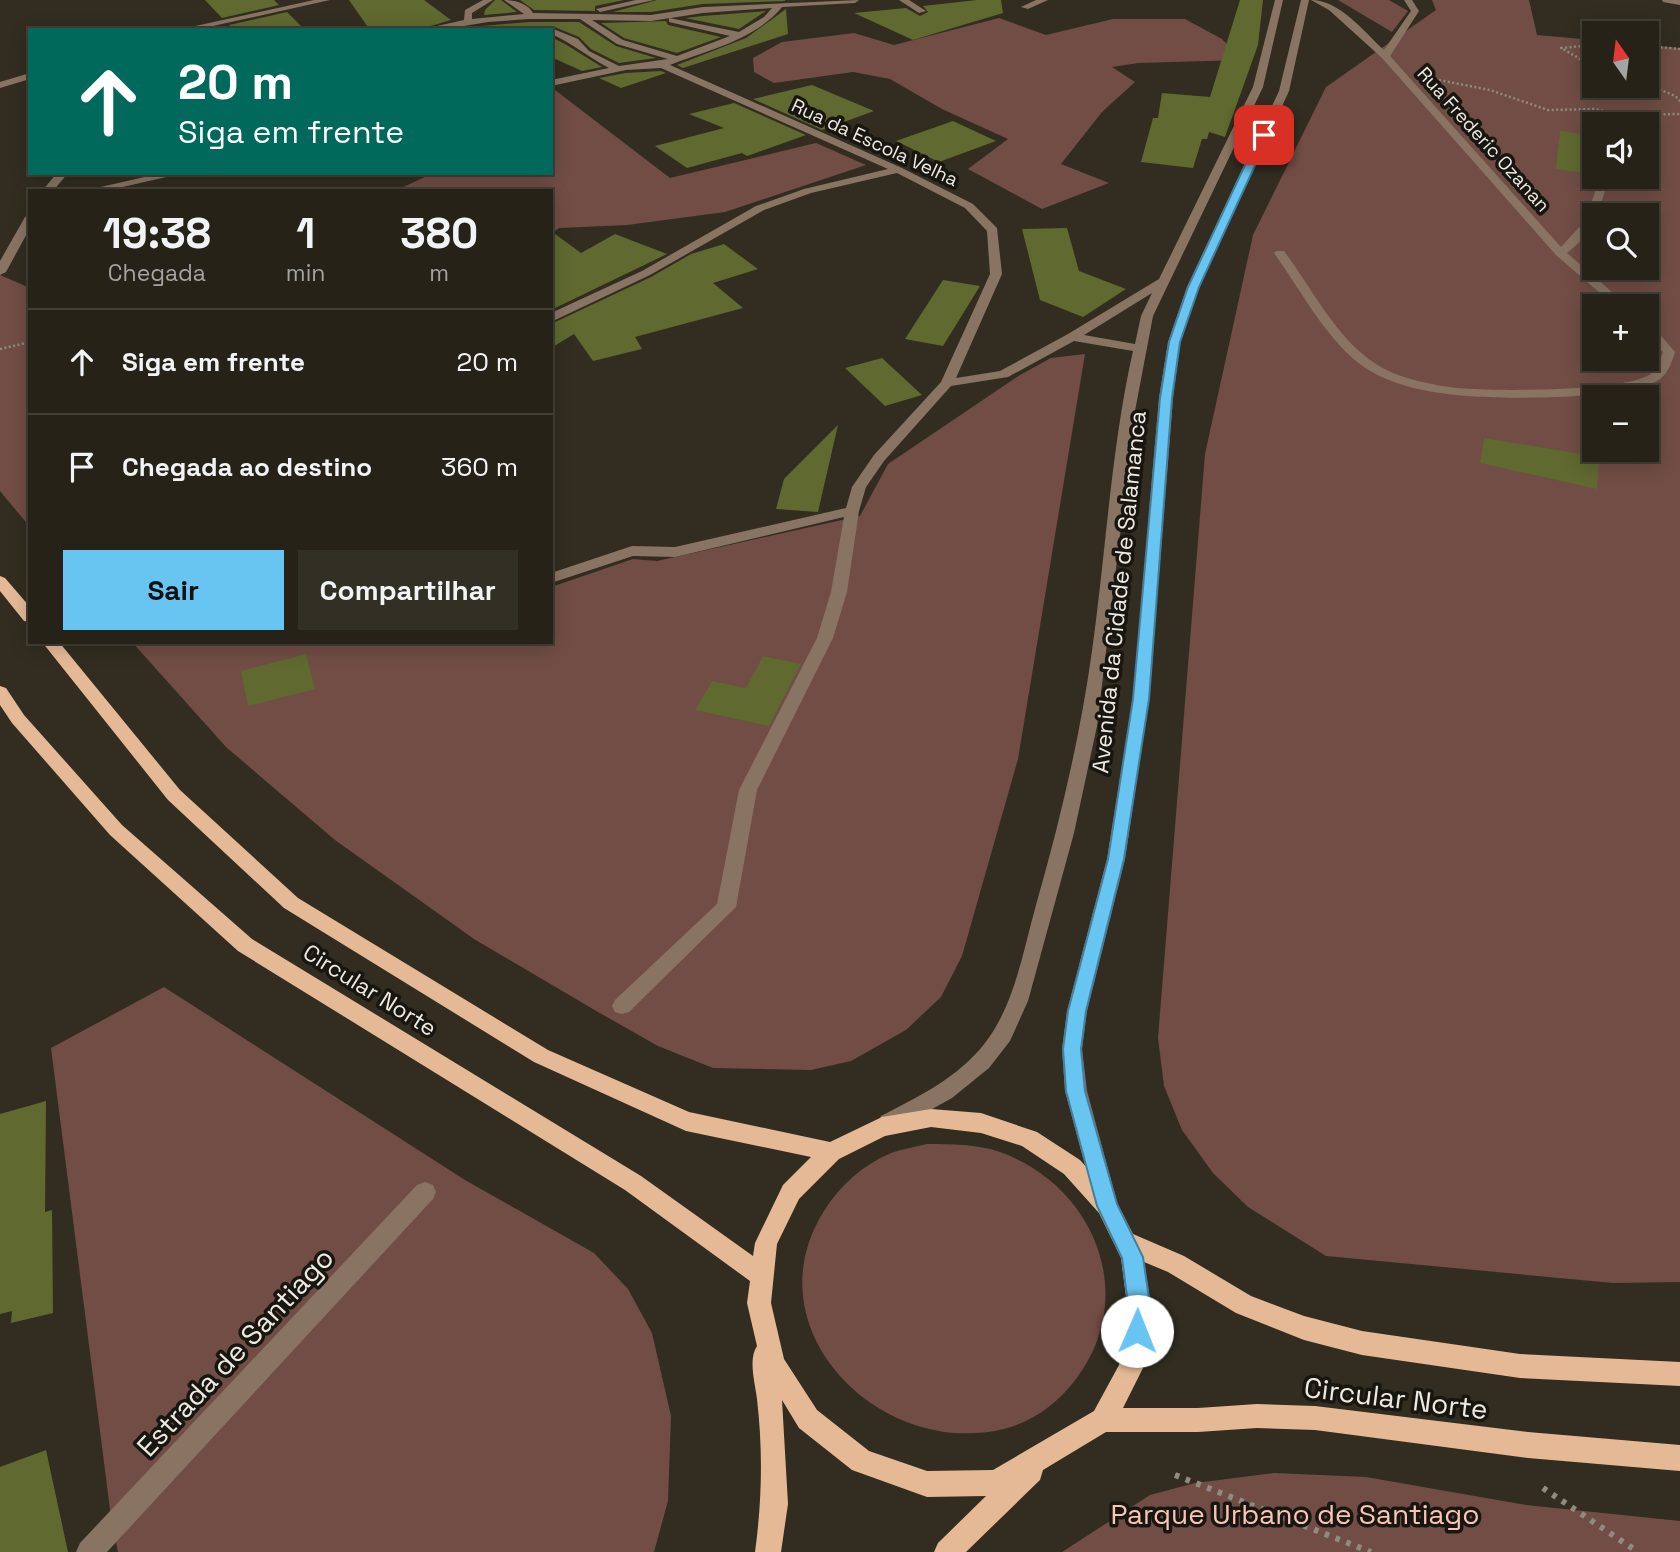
<!DOCTYPE html>
<html lang="pt">
<head>
<meta charset="utf-8">
<style>
  :root { --surface:#262218; --page:#322f25; --text:#f1f3f6; --muted:#a4a4a2; --line:#423f37; --accent:#68c4f0 }
  body { margin:0; font-family:"Space Grotesk",sans-serif; background:var(--page); color:var(--text); height:100vh; display:flex; flex-direction:column; font-size:26px; white-space:nowrap }
  * { box-sizing:border-box; margin:0 }
  p { font-size:23px; color:var(--muted) }
  .icon { flex:none; width:38px; height:38px; fill:none; stroke:currentColor; stroke-width:2; stroke-linecap:round; stroke-linejoin:round }
  .map { position:relative; flex:1; overflow:hidden }
  .drawer { position:absolute; left:28px; top:189px; width:525px; height:455px; display:flex; flex-direction:column; background:var(--surface); border-radius:0px; box-shadow:0 4px 18px #0003,0 0 0 2px var(--line) }
  .drawer>* { flex:none }
  .top-card { position:absolute; left:28px; top:28px; width:525px; height:147px; border-radius:0px; box-shadow:0 4px 18px #0003,0 0 0 2px var(--line); background:#00695c; color:#fff; overflow:hidden }
  .needle { width:46px; rotate:346deg }
  .controls { position:absolute; left:1582px; top:21px; display:grid; gap:14px }
  .controls a { display:grid; place-items:center; width:77px; height:77px; border-radius:0px; background:var(--surface); box-shadow:0 4px 18px #0003,0 0 0 2px var(--line); font-size:35px }
  .pin { position:absolute; display:grid; place-items:center; width:60px; height:60px; color:#fff; margin:-30px; border-radius:14px; box-shadow:0 4px 10px #0006 }
  .me { position:absolute; width:77px; margin:-38px; rotate:1deg; stroke-linejoin:round; filter:drop-shadow(0 0 5px #0008) }
  .turn { display:flex; align-items:center; gap:24px; height:147px; padding:0 35px; font-size:32px }
  .turn .icon { width:91px; height:91px; stroke-width:2.5 }
  .turn b { display:block; font-size:49px; line-height:60px }
  .eta { display:flex; justify-content:space-evenly; align-items:center; height:119px; text-align:center }
  .eta b { font-size:42px; font-weight:600; line-height:49px }
  .cta { display:flex; gap:14px; margin-top:auto; padding:14px 35px }
  .cta a { flex:1; height:80px; border-radius:0px; background:var(--accent); color:#111; font-size:28px; font-weight:600; line-height:80px; text-align:center }
  .cta a+a { background:var(--page); color:var(--text) }
  ul { padding:0; list-style:none }
  li { display:flex; align-items:center; gap:21px; height:105px; padding:0 35px; border-top:2px solid var(--line) }
  li div { flex:1 }
  li b { display:block; font-size:26px }
  li em { font-style:normal }
  .map>svg:first-child { display:block }
  .green { fill:#714d45; fill-rule:evenodd }
  .building { fill:#5f6930 }
  .lines { fill:none; stroke-linecap:round; stroke-linejoin:round }
  .path-far1 { stroke:#908b81; stroke-width:2.5; stroke-dasharray:2 2.5; stroke-linecap:butt }
  .path { stroke:#908b81; stroke-width:6; stroke-dasharray:4.5 7; stroke-linecap:butt }
  .minor { fill:#897463; fill-rule:evenodd }
  .major { fill:#e5b996; fill-rule:evenodd }
  .route { fill:#68c4f0; stroke:#447f9c; stroke-width:2 }
  .labels { text-anchor:middle; stroke-width:7; stroke-linejoin:round; paint-order:stroke }
  .far-street-label { font-size:19px; fill:#eeeae2; stroke:#181610 }
  .street-label { font-size:23px; fill:#eeeae2; stroke:#181610 }
  .near-street-label { font-size:28px; fill:#eeeae2; stroke:#181610 }
  .near-park-label { font-size:28px; fill:#fac3b6; stroke:#181610 }
</style>
</head>
<body>
<div class="map">
<svg width="1680" height="1552" viewBox="0 0 1680 1552">
  <rect width="100%" height="100%" fill="#322d20"/>
  <path class="green" d="M 1338,0 L 1389,0 L 1408,11 L 1392,32 Z
    M 1432,0 L 1529,0 L 1537,35 L 1594,40 L 1594,86 L 1647,86 L 1647,45 L 1680,48 L 1680,1282 L 1613,1283 L 1326,1256 L 1248,1207 L 1213,1173 L 1182,1130 L 1164,1086 L 1158,1038 L 1205,454 L 1253,235 L 1326,87 L 1436,10 ZM 1594,124 L 1647,124 L 1647,177 L 1594,177 ZM 1594,215 L 1647,215 L 1647,268 L 1594,268 ZM 1594,306 L 1647,306 L 1647,359 L 1594,359 ZM 1594,397 L 1647,397 L 1647,450 L 1594,450 Z
    M 999,18 L 1046,35 L 1113,19 L 1185,19 L 1222,39 L 1242,60 L 1138,63 L 1112,67 L 1135,82 L 1102,112 L 1061,164 L 1109,183 L 1042,209 L 968,169 L 1008,139 L 942,109 L 890,79 L 853,72 L 774,83 L 754,72 L 753,58 L 782,42 L 854,33 L 894,45 Z
    M 555,90 L 670,178 L 816,143 L 866,165 L 725,212 L 627,225 L 559,228 L 551,234 L 551,191 L 395,191 L 433,173 L 551,173 L 551,92 Z
    M 0,275 L 30,288 L 30,527 L 0,491 Z
    M 1085,354 L 1018,759 L 962,956 L 941,997 L 906,1030 L 851,1061 L 811,1070 L 713,1068 L 658,1046 L 598,1012 L 474,939 L 335,840 L 226,747 L 132,642 L 551,642 L 551,587 L 633,559 L 657,561 L 860,516 L 888,464 L 1020,375 L 1051,358 Z
    M 164,987 L 465,1180 L 594,1253 L 628,1289 L 652,1333 L 671,1416 L 668,1501 L 654,1552 L 118,1552 L 111,1517 L 51,1048 Z
    M 927,1144 C 951,1144 977,1144 1000,1152 C 1095,1186 1139,1296 1076,1379 C 1059,1402 1033,1422 1004,1429 C 879,1459 750,1328 824,1211 C 840,1185 863,1165 891,1153 C 902,1149 915,1147 927,1144 Z
    M 1274,1473 L 1366,1477 L 1526,1505 L 1680,1521 L 1680,1552 L 1062,1552 L 1150,1495 L 1195,1483 Z"/>
  <path class="building" d="M 205,0 L 274,0 L 279,5 L 222,18 Z
    M 349,0 L 424,0 L 451,20 L 417,30 L 370,30 Z
    M 495,0 L 501,0 L 517,12 L 484,15 L 485,10 Z
    M 520,0 L 624,0 L 595,6 L 595,11 L 534,10 Z
    M 657,0 L 785,0 L 785,1 L 703,4 L 651,12 L 613,12 Z
    M 977,0 L 1001,0 L 1003,13 L 913,40 L 854,13 L 906,8 L 920,16 L 928,12 L 923,6 Z
    M 1240,0 L 1263,0 L 1258,45 L 1225,137 L 1209,132 L 1207,139 L 1202,139 L 1193,168 L 1141,162 L 1153,118 L 1158,118 L 1162,93 L 1210,97 Z
    M 786,9 L 788,34 L 683,68 L 677,65 L 746,38 Z
    M 766,11 L 739,29 L 685,18 L 703,16 Z
    M 287,12 L 305,30 L 233,30 L 229,25 Z
    M 666,21 L 668,25 L 721,37 L 677,53 L 624,38 L 601,23 Z
    M 529,22 L 579,22 L 616,46 L 656,58 L 619,63 L 591,49 L 579,37 L 552,26 L 545,30 L 482,30 L 482,26 Z
    M 551,37 L 565,44 L 602,67 L 582,71 L 551,57 Z
    M 661,71 L 666,73 L 621,88 L 599,78 L 626,73 Z
    M 812,85 L 874,111 L 822,130 L 753,99 Z
    M 734,103 L 806,135 L 747,156 L 742,153 L 687,168 L 655,146 L 724,128 L 689,114 Z
    M 953,121 L 996,141 L 939,162 L 896,141 Z
    M 1560,131 L 1594,136 L 1594,174 L 1556,169 Z
    M 1067,228 L 1079,271 L 1126,289 L 1083,317 L 1040,300 L 1022,229 Z
    M 551,231 L 581,253 L 615,234 L 667,254 L 551,310 Z
    M 724,244 L 758,269 L 713,283 L 743,308 L 635,337 L 642,349 L 593,361 L 574,334 L 551,348 L 551,324 L 651,277 L 691,254 Z
    M 943,280 L 980,286 L 943,346 L 905,339 Z
    M 882,358 L 922,395 L 885,406 L 845,368 Z
    M 838,425 L 818,512 L 776,509 L 784,479 Z
    M 1484,438 L 1599,457 L 1597,489 L 1480,463 Z
    M 306,654 L 315,689 L 248,706 L 241,671 Z
    M 763,656 L 801,664 L 769,726 L 695,710 L 712,681 L 746,688 Z
    M 46,1101 L 45,1212 L 52,1210 L 53,1313 L 11,1323 L 12,1311 L 0,1314 L 0,1114 Z
    M 46,1450 L 68,1552 L 0,1552 L 0,1467 Z"/>
  <g class="lines">
    <path class="path-far1" d="M 1594,45 L 1561,48 L 1594,67
      M 1647,46 L 1680,49
      M 1439,80 L 1490,90 L 1548,110 L 1594,109 L 1623,115 L 1678,114 L 1680,111
      M 1647,84 L 1675,96 L 1680,101
      M 0,349 L 30,342"/>
    <path class="path" d="M 1175,1475 L 1371,1552
      M 1543,1488 L 1638,1552"/>
    <path class="minor" d="M 314,0 L 330,0 L 195,30 L 177,30 Z
      M 483,0 L 493,0 L 472,13 L 472,19 L 524,14 L 504,0 C 514,0 528,3 533,13 L 651,15 L 703,7 L 859,0 L 855,3 L 782,7 C 755,40 708,50 670,65 L 902,168 L 973,204 L 997,228 L 1002,274 L 956,378 L 1000,371 L 1068,334 L 1159,279 L 1253,87 L 1275,0 L 1283,0 L 1263,87 L 1153,316 L 1135,411 L 1097,726 L 1074,833 L 1028,1001 L 1010,1041 L 989,1068 L 952,1098 L 889,1133 L 881,1130 L 878,1123 L 881,1116 C 918,1097 959,1077 985,1043 C 1015,1004 1023,951 1036,905 C 1060,821 1080,737 1092,651 C 1106,551 1111,449 1133,351 L 1074,341 L 1008,377 L 951,386 L 884,461 L 866,487 L 859,511 L 847,592 L 833,638 L 757,790 L 736,907 L 629,1012 L 622,1014 L 615,1012 L 612,1006 L 615,1000 L 717,904 L 739,790 L 817,638 L 831,592 L 844,517 L 675,557 L 633,556 L 551,583 L 551,573 L 632,546 L 675,547 L 846,508 L 852,487 L 874,455 L 941,382 L 990,274 L 987,231 L 965,208 L 897,173 L 811,193 L 764,210 L 650,275 L 551,322 L 551,313 L 642,271 L 756,206 L 804,189 L 888,169 L 661,68 L 626,70 L 551,86 L 551,80 L 609,68 C 588,57 572,43 551,34 L 551,30 L 547,30 L 551,28 L 578,39 L 589,51 L 619,66 L 668,59 L 617,44 L 580,19 L 529,19 L 488,22 L 440,30 L 419,30 L 464,20 L 465,10 ZM 772,8 L 764,17 L 739,32 L 669,18 L 669,22 L 730,36 L 677,56 L 623,40 L 592,20 L 651,21 L 703,13 ZM 1152,293 L 1141,316 L 1135,344 L 1084,335 Z
      M 636,0 L 654,0 L 600,12 L 596,9 Z
      M 899,0 L 909,0 L 926,11 L 919,13 Z
      M 1036,0 L 1048,0 L 1028,9 L 1021,7 Z
      M 1301,0 L 1309,0 L 1289,91 L 1199,287 L 1180,342 L 1173,398 L 1149,699 L 1125,859 L 1087,1011 L 1082,1049 L 1087,1091 L 1118,1206 L 1115,1213 L 1107,1216 L 1099,1213 L 1096,1206 L 1065,1091 L 1062,1049 L 1067,1011 L 1107,859 L 1133,699 L 1159,398 L 1168,342 L 1187,287 L 1279,91 Z
      M 1311,0 C 1340,0 1364,32 1384,50 L 1411,11 L 1404,0 L 1412,0 L 1419,11 L 1390,56 L 1561,247 L 1584,222 L 1600,179 L 1608,179 L 1598,215 L 1594,215 C 1594,231 1578,244 1567,253 L 1628,306 L 1615,306 L 1556,255 L 1382,58 L 1329,10 Z
      M 1662,0 L 1680,0 L 1680,5 L 1663,2 Z
      M 30,73 L 30,79 L 0,88 L 0,82 Z
      M 57,173 L 68,173 L 53,191 L 42,191 Z
      M 162,173 L 184,173 L 105,191 L 83,191 Z
      M 30,214 L 30,228 L 6,272 L 0,275 L 0,261 L 25,217 Z
      M 1276,251 L 1284,251 C 1311,287 1335,336 1373,362 C 1394,377 1424,383 1449,387 C 1484,392 1621,392 1649,375 C 1657,370 1660,361 1663,352 L 1647,334 L 1647,323 L 1651,324 L 1675,352 C 1672,362 1668,373 1660,379 C 1629,401 1488,400 1448,394 C 1422,391 1390,384 1367,369 C 1330,346 1300,289 1274,253 Z
      M 425,1182 L 433,1185 L 436,1192 L 433,1199 L 107,1552 L 76,1552 L 80,1543 L 417,1185 Z"/>
    <path class="major" d="M 0,576 L 5,578 L 30,607 L 30,622 L 24,621 L 0,591 Z
      M 42,642 L 59,642 L 180,790 L 298,898 L 548,1050 L 689,1112 L 830,1142 L 882,1117 L 931,1109 L 981,1113 L 1037,1132 L 1080,1160 L 1115,1199 L 1133,1234 L 1184,1256 L 1251,1296 L 1304,1316 L 1362,1331 L 1520,1354 L 1680,1362 L 1680,1386 L 1520,1378 L 1362,1355 L 1304,1340 L 1236,1313 L 1168,1272 L 1144,1262 L 1152,1312 L 1143,1368 L 1123,1408 L 1198,1408 L 1257,1404 L 1315,1406 L 1528,1432 L 1680,1445 L 1680,1471 L 1528,1458 L 1315,1430 L 1257,1428 L 1198,1432 L 1106,1432 L 1043,1470 L 1040,1480 L 966,1552 L 934,1552 L 938,1543 L 986,1496 L 927,1497 L 852,1470 L 799,1428 L 782,1400 L 788,1504 L 781,1552 L 755,1552 C 762,1501 763,1450 757,1399 C 755,1383 748,1359 757,1346 L 747,1303 L 750,1281 L 625,1190 L 238,951 L 110,835 L 12,723 L 0,705 L 0,686 L 6,688 L 24,715 L 122,825 L 252,939 L 641,1176 L 753,1256 L 755,1243 L 783,1185 L 811,1157 L 686,1131 L 534,1062 L 284,908 L 168,800 ZM 931,1127 L 981,1133 L 1022,1146 L 1064,1174 L 1099,1213 L 1121,1258 L 1128,1312 L 1119,1365 L 1094,1411 L 993,1470 L 927,1471 L 869,1451 L 817,1410 L 784,1359 L 771,1303 L 777,1244 L 799,1199 L 839,1159 L 885,1136 Z"/>
  </g>
  <path class="route" d="M 1264,132 L 1269,135 L 1199,287 L 1180,342 L 1172,398 L 1149,699 L 1124,859 L 1086,1011 L 1081,1049 L 1085,1091 L 1117,1204 L 1143,1257 L 1151,1312 L 1145,1338 L 1137,1341 L 1130,1338 L 1126,1331 L 1129,1312 L 1122,1258 L 1097,1206 L 1066,1091 L 1063,1049 L 1068,1011 L 1108,859 L 1133,699 L 1160,398 L 1169,342 L 1188,287 L 1259,135 Z"/>
  <g class="labels">
    <g class="far-street-label">
      <text transform="translate(1484 139) rotate(48)" y="7">Rua Frederic Ozanan</text>
      <text transform="translate(875 142) rotate(25)" y="7">Rua da Escola Velha</text>
    </g>
    <g class="street-label">
      <text transform="translate(1119 592) rotate(-84)" y="8">Avenida da Cidade de Salamanca</text>
      <text transform="translate(370 990) rotate(32)" y="8">Circular Norte</text>
    </g>
    <g class="near-street-label">
      <text transform="translate(235 1352) rotate(-47)" y="10">Estrada de Santiago</text>
      <text transform="translate(1396 1398) rotate(7)" y="10">Circular Norte</text>
    </g>
    <g class="near-park-label">
      <text x="1295" y="1524">Parque Urbano de Santiago</text>
    </g>
  </g>
</svg>
<div class="controls">
<a><svg class="needle" viewBox="-14 -14 28 28"><path d="M0-13l5 13h-10z" fill="#e53935"/><path d="M0 13l5-13h-10z" fill="#a4a4a2"/></svg></a>
<a><svg class="icon" aria-label="sound" viewBox="0 0 24 24"><path d="M4 9h4l5-4v14l-5-4H4zM17 9q2 3 0 6"/></svg></a>
<a><svg class="icon" aria-label="search" viewBox="0 0 24 24"><circle cx="10" cy="10" r="6"/><path d="M15 15l6 6"/></svg></a>
<a>+</a>
<a>−</a>
</div>
<div class="pin" style="left:1264px;top:135px;background:#d93025"><svg class="icon" aria-label="arrive" viewBox="0 0 24 24"><path d="M6 21V4h12l-3 4 3 4H6"/></svg></div>
<svg class="me" style="left:1137px;top:1331px" viewBox="-20 -20 40 40"><circle r="19" fill="#fff"/><path d="M0-13L10 11 0 6-10 11z" fill="#68c4f0"/></svg>
<div class="top-card">
<div class="turn"><svg class="icon" aria-label="ahead" viewBox="0 0 24 24"><path d="M12 20V5M6 11l6-6 6 6"/></svg><div><b>20 m</b>Siga em frente</div></div>
</div>
<section class="drawer">
<div class="eta">
<div><b>19:38</b><p>Chegada</p></div>
<div><b>1</b><p>min</p></div>
<div><b>380</b><p>m</p></div>
</div>
<ul>
<li><svg class="icon" aria-label="ahead" viewBox="0 0 24 24"><path d="M12 20V5M6 11l6-6 6 6"/></svg><div><b>Siga em frente</b></div><em>20 m</em></li>
<li><svg class="icon" aria-label="arrive" viewBox="0 0 24 24"><path d="M6 21V4h12l-3 4 3 4H6"/></svg><div><b>Chegada ao destino</b></div><em>360 m</em></li>
</ul>
<div class="cta"><a>Sair</a><a>Compartilhar</a></div>
</section>
</div>
</body>
</html>
